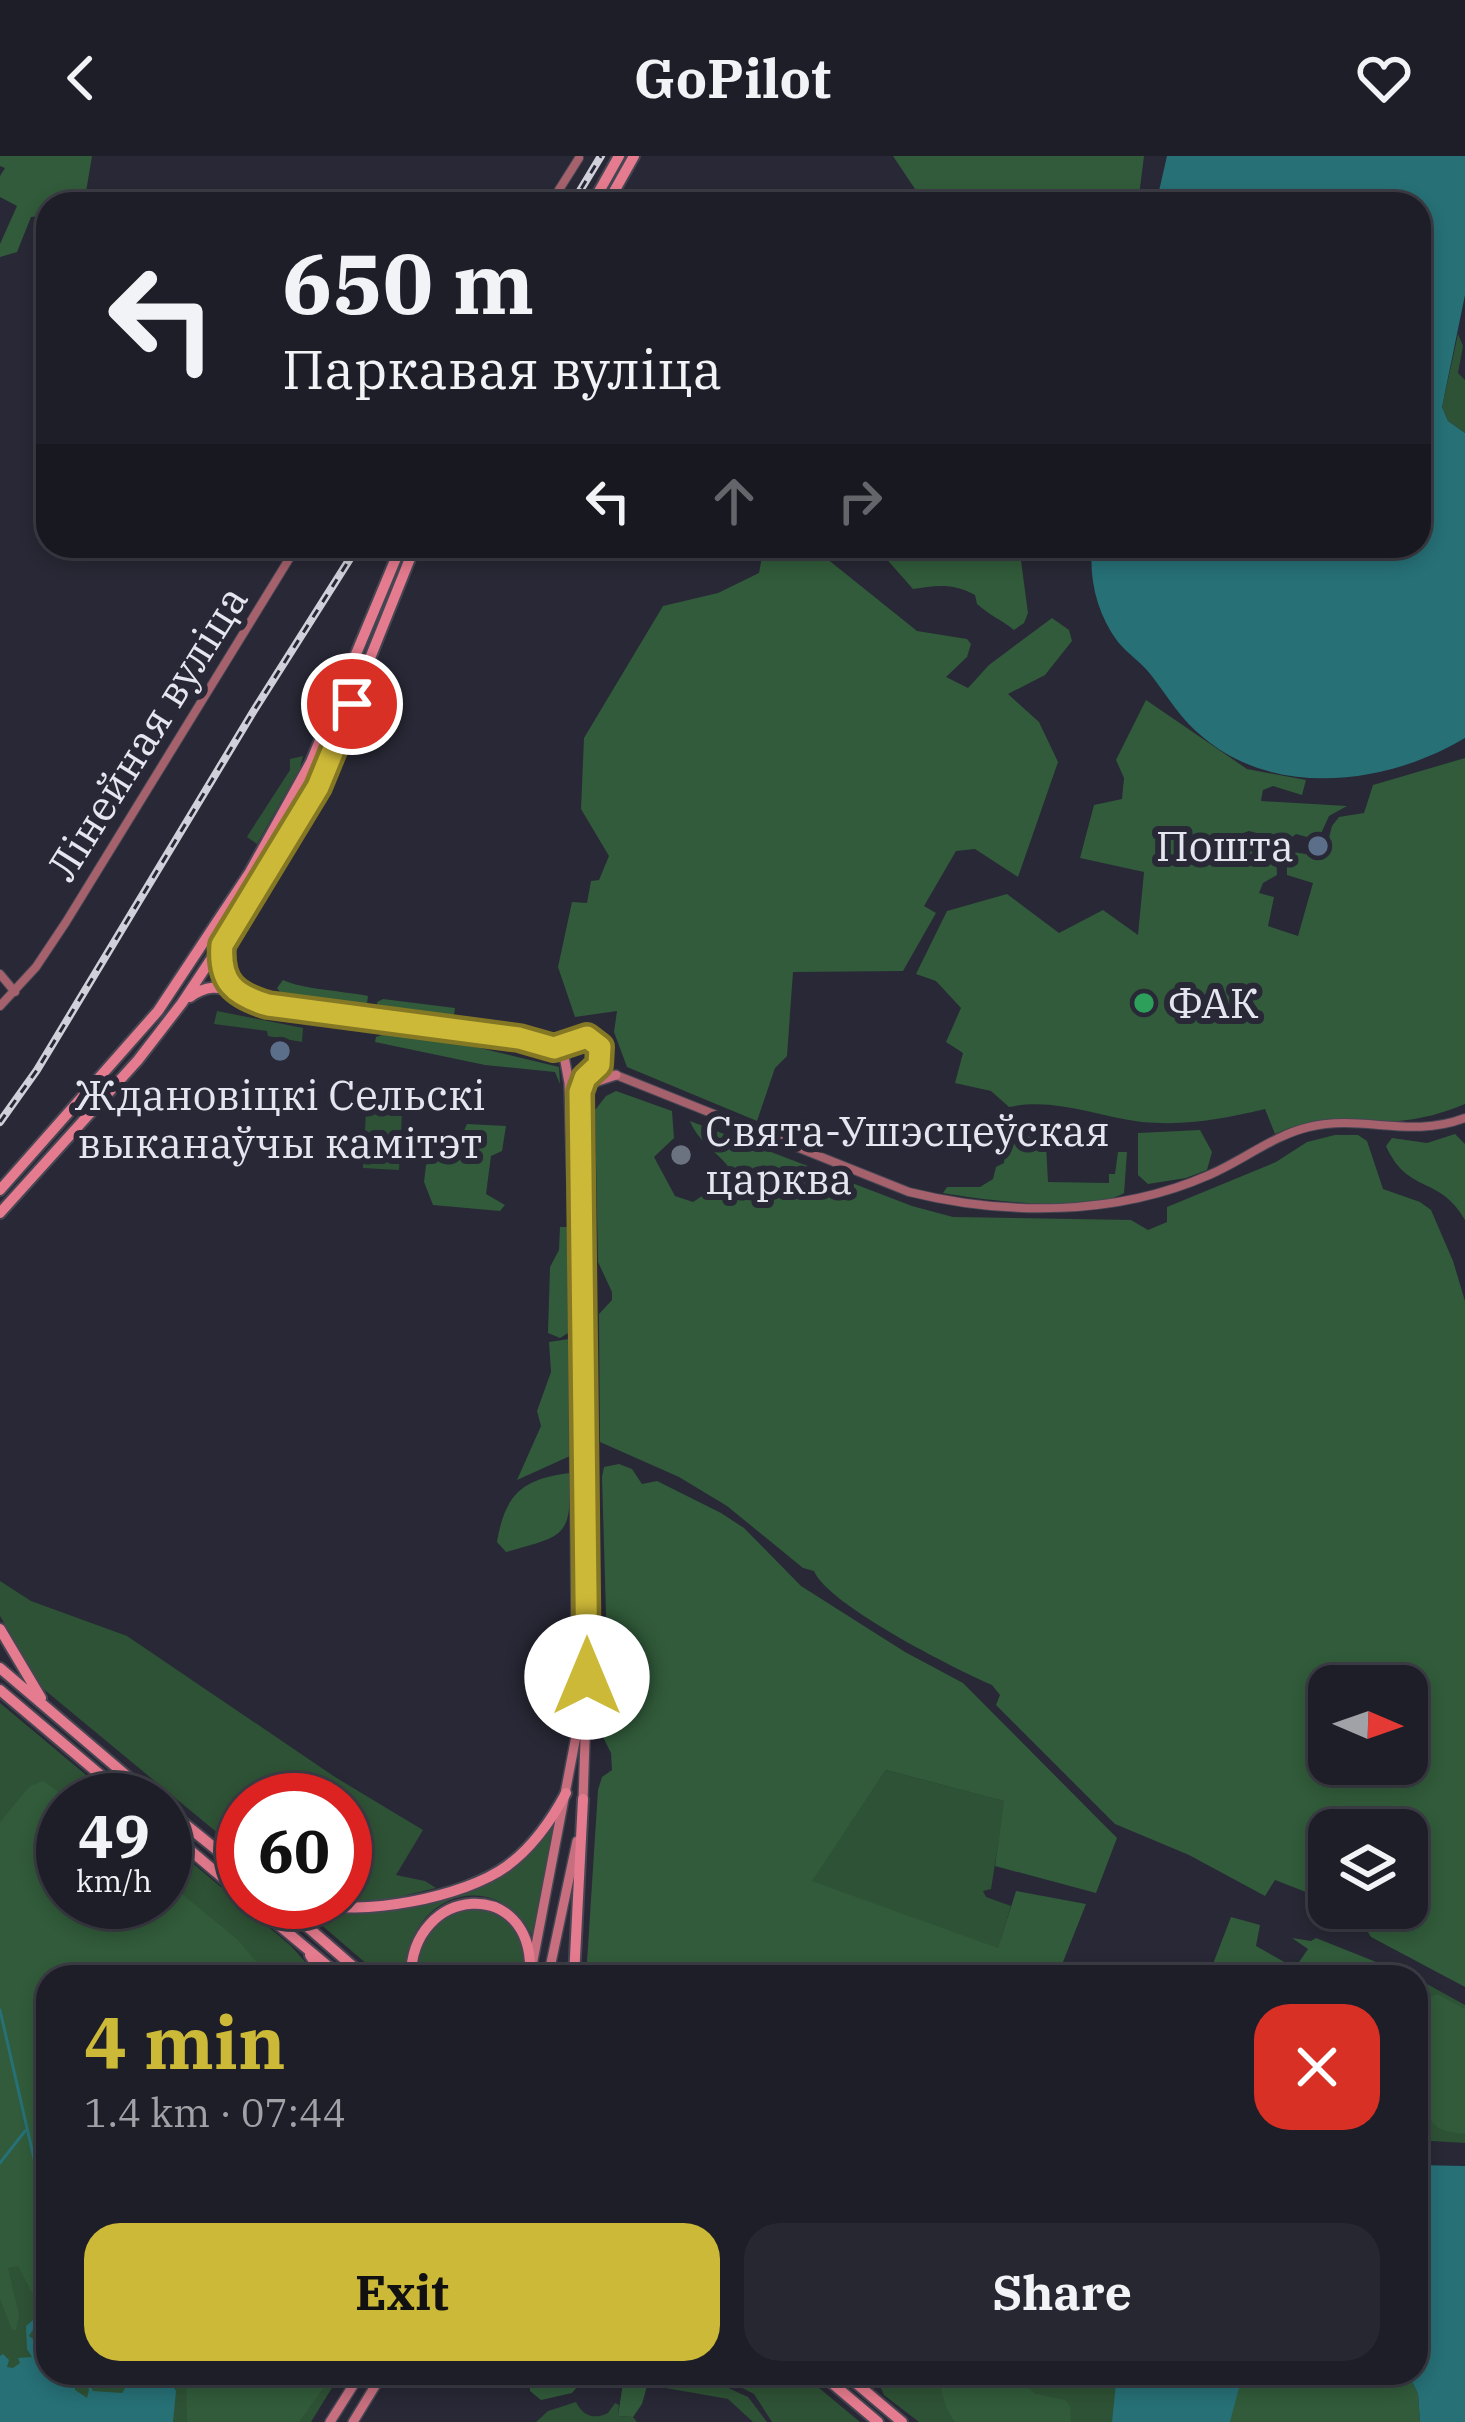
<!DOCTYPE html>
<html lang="en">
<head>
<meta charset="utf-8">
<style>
  :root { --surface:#1e1e28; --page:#262730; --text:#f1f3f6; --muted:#a1a2a8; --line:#3c3c45; --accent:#cdb938 }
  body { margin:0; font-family:"IBM Plex Serif",serif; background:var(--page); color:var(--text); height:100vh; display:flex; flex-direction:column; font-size:45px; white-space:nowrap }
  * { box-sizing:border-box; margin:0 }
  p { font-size:39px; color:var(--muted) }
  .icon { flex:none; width:66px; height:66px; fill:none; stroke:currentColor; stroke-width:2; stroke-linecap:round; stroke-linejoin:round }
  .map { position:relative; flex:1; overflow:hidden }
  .details { position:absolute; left:36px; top:1809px; width:1392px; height:420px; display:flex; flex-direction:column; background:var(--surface); border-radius:36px; box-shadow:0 6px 18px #0003,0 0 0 3px var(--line) }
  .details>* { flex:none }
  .top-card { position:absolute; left:36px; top:36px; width:1395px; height:366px; border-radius:36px; box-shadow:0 6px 18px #0003,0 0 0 3px var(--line); background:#1e1e28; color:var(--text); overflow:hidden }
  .needle { width:78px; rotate:92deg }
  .controls { position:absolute; left:1308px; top:1509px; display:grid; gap:24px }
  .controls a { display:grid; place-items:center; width:120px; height:120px; border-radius:24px; background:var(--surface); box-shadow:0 6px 18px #0003,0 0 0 3px var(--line); font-size:60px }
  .speed { position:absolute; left:36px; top:1617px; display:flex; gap:24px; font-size:60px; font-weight:700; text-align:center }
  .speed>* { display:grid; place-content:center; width:156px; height:156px; border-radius:50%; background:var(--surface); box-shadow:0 6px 18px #0003,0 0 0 3px var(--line); line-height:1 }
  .speed small { font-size:30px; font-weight:400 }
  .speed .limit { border:18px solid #d22; background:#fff; color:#111 }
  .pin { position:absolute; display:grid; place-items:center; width:102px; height:102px; color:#fff; margin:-51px; border:6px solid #fff; border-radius:50%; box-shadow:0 3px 12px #0007 }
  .me { position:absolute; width:132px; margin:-66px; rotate:0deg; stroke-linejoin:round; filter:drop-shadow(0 0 9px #0008) }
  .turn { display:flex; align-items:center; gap:42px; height:252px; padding:0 48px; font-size:54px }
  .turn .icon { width:156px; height:156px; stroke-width:2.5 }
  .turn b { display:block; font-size:84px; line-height:102px }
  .lanes { display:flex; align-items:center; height:114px; padding:0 48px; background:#0003; justify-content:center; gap:60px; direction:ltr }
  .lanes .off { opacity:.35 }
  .round { display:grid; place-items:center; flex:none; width:126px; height:126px; border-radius:36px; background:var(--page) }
  .summary { display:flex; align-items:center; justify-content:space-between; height:204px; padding:0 48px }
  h1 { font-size:72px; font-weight:800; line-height:90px; color:var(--accent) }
  .action { display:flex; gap:24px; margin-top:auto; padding:24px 48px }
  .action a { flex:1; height:138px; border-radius:36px; background:var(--accent); color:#111; font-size:48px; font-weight:800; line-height:138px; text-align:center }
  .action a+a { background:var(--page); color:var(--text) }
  header { display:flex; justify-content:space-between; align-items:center; height:156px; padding:0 48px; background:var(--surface); font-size:54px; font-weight:800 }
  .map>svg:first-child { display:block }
  .green { fill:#2e5235 }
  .forest { fill:#315b3a; fill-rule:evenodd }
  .water { fill:#267076 }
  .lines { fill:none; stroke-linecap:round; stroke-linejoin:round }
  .stream { stroke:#267076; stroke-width:3 }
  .secondary-casing { stroke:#464653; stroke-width:10 }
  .primary-casing { stroke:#464653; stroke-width:12 }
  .highway-casing { stroke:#464653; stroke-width:14 }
  .secondary { stroke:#a5616c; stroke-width:8 }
  .primary { stroke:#c76f7e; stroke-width:9 }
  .highway { stroke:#e57b8e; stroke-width:10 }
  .rail-casing { stroke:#cfd0d9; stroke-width:8 }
  .rail { stroke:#282836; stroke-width:3; stroke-dasharray:9; stroke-linecap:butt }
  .route-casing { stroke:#857824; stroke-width:30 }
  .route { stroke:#cdb938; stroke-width:21 }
  .service-dot { fill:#5c6f8a; stroke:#282836; stroke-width:4.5 }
  .leisure-dot { fill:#2e9e5b; stroke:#282836; stroke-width:4.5 }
  .worship-dot { fill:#6b7280; stroke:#282836; stroke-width:4.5 }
  .labels { text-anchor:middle; stroke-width:12; stroke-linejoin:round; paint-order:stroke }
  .street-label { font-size:42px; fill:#e4e5ee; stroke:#282836 }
  .poi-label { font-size:42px; fill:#e4e5ee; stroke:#282836; text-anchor:start }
</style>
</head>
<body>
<header><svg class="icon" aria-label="back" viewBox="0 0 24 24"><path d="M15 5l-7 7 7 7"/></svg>GoPilot<svg class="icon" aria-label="heart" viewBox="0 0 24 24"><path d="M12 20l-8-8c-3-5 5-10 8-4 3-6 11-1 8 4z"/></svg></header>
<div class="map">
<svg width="1465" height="2266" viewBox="0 0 1465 2266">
  <rect width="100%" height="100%" fill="#282836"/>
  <path class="green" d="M 1458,178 L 1463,190 L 1458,217 L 1465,224 L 1465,277 L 1448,265 L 1442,251 Z
    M 303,600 L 300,612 L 257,688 L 247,681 L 250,676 L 290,614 L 290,603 Z
    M 217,855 L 303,872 L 302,886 L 268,880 L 267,875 L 214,868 Z
    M 366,955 L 402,957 L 399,1014 L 363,1012 Z
    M 0,1425 L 31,1445 L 127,1480 L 335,1621 L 423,1674 L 396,1719 L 425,1725 L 436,1732 L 374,1747 L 345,1746 L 345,1644 L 243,1644 L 243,1698 L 41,1531 L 0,1460 Z
    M 0,1547 L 116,1644 L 63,1644 L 63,1746 L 165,1746 L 165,1684 L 291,1790 L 319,1821 L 48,1821 L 48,2217 L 341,2217 L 311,2266 L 0,2266 Z
    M 886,1614 L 1005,1645 L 991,1733 L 983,1735 L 986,1741 L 1011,1750 L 998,1793 L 811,1725 Z
    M 556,1660 L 533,1781 C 494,1705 402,1742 406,1821 L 382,1821 L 304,1754 L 305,1751 L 341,1757 L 376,1755 L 484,1727 Z
    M 458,1750 C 468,1751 480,1750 489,1753 C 517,1762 528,1795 522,1821 L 413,1821 L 423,1777 Z
    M 1416,1822 L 1465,1849 L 1465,1987 L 1416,1984 L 1416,1968 L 1422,1959 L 1416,1940 Z
    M 676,2217 L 687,2228 L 704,2221 L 748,2241 L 767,2266 L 753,2266 L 728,2243 L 649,2229 Z
    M 724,2217 L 801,2217 L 860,2266 L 772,2266 L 754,2238 L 719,2220 Z
    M 882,2217 L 1024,2217 L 1039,2228 L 1077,2225 L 1079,2217 L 1262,2217 L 1255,2266 L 919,2266 L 884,2239 L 880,2230 Z
    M 576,2246 C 583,2260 594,2264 608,2257 L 615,2247 L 619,2249 L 618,2260 L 633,2261 L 637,2266 L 536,2266 L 548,2255 Z"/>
  <path class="forest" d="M 0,0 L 92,0 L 84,48 L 48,48 L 48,59 L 31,61 L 17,96 L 0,101 L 0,88 L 17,50 L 0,41 L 0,20 L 5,12 L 0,10 Z
    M 893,0 L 1144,0 L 1138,48 L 925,48 Z
    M 764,390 L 811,390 L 917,475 L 967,483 L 971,488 L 967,501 L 946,521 L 968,532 L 989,509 L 1052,462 L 1069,474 L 1072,485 L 1045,519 L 1008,538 L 1039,566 L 1058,606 L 1018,721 L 975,693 L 956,695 L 924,750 L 936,757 L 903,815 L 793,816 L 787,900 L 775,912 L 757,965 L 627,911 L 614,876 L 617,855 L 575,861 L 558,811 L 572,746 L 587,747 L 591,725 L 599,724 L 609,700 L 581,653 L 584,582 L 663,450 L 718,437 L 759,417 Z
    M 875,390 L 1019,390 L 1028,457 L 1024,467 L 1014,474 C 1002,464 989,459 977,448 L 975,439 C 954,427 936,429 913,433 Z
    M 1146,544 L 1247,613 L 1306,624 L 1302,639 L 1273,630 L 1263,634 L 1261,645 L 1347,650 L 1329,660 L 1318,684 L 1296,678 L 1287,685 L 1249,675 L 1240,678 C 1245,697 1259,696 1276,698 L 1277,719 L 1263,727 L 1259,737 L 1274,741 L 1268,770 L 1298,780 L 1313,727 L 1287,719 L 1287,695 L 1324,701 L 1332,670 L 1339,661 L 1364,657 L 1373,629 L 1465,602 L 1465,948 C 1443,957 1422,963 1399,965 C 1355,970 1318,958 1275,978 L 1265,953 C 1223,963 1187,970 1142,966 C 1098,961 1055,941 1009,951 L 991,935 L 955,927 L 963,897 L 946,886 L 961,852 L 936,825 L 916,818 L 947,755 L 1007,738 L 1059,777 L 1103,754 L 1138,779 L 1144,716 L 1080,702 L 1094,649 L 1122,643 L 1124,622 L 1116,604 Z
    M 283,824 C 301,833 344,835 368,840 L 366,856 C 340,853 293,856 277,832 Z
    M 383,843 L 455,852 L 453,866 L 378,857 L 377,846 Z
    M 390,876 L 430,880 L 559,911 L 560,928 L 555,916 L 485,909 L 375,886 L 376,881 Z
    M 616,935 L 672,955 L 674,982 L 654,1001 L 675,1040 L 693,1046 L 734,1019 C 722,998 698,987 690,965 L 912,1050 L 953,1061 L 1131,1064 L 1148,1074 L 1167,1066 L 1167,1051 L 1276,1006 L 1307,986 L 1335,979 L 1358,979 L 1367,985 L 1383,1033 L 1420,1046 L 1431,1054 L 1453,1105 L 1465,1145 L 1465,1831 L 1371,1781 L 1353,1752 L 1407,1752 L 1407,1674 L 1329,1674 L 1329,1737 L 1319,1741 L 1275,1724 L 1265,1740 L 1189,1699 L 1115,1668 L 996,1549 L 1000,1539 L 992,1529 C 955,1513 828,1449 814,1415 L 803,1412 L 727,1350 L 679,1321 L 600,1286 L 599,1158 L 612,1144 L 612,1136 L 598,1106 L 595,954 L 606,940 ZM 1329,1530 L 1407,1530 L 1407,1608 L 1329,1608 Z
    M 467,968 L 506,970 L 502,995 L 491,1000 L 486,1038 L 505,1049 L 500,1055 L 433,1049 L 424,1026 L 426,1009 L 458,988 Z
    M 1045,970 L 1048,1026 L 1109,1027 L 1109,1018 L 1115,1018 L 1118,996 L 1127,996 L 1124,1037 C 1091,1058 983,1044 943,1037 L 947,1031 L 980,1031 L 993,1023 L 996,1011 L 1004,1007 L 1005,990 L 1021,974 Z
    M 1200,974 L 1212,996 L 1207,1014 L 1186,1022 L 1148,1028 L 1138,1019 L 1138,977 Z
    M 1455,978 L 1465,988 L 1465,1064 C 1440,1019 1408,1039 1386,990 L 1392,982 L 1427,987 Z
    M 560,1071 L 570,1071 L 568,1177 L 560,1182 L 548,1177 L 550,1111 L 559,1094 Z
    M 569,1183 L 570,1300 L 517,1324 L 541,1270 L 537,1255 L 551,1216 L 549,1186 Z
    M 619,1308 L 632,1313 L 642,1328 L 657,1325 L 721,1357 L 744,1372 L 801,1430 L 905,1496 L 963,1527 L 1117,1682 L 1096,1737 L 995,1710 L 1004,1645 L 886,1614 L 812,1725 L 998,1792 L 1016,1735 L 1086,1748 L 1057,1821 L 586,1821 L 598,1634 L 602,1621 L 612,1614 L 611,1597 L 601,1577 L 606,1458 L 602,1321 L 604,1311 Z
    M 570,1317 C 571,1381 567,1379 506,1396 L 497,1386 C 505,1338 522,1323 570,1317 Z
    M 43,1625 L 70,1644 L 63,1644 L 63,1746 L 165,1746 L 165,1724 L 238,1784 L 269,1821 L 48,1821 L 48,2151 L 40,2152 L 18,2110 L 8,2112 L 19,2159 L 16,2174 L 12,2174 L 0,2143 L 0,1666 L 30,1630 Z
    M 1231,1761 L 1260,1769 L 1256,1790 L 1295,1812 L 1308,1793 L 1292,1782 L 1311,1785 L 1316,1782 L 1391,1812 L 1391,1821 L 1208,1821 Z
    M 1437,1838 L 1465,1853 L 1465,1978 C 1457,1977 1444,1976 1437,1971 C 1416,1956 1416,1882 1423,1860 L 1416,1859 L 1416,1848 Z
    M 186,2217 L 334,2217 L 299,2266 L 187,2266 Z
    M 530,2217 L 578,2217 L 583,2224 L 572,2237 L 541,2244 L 530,2235 Z
    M 629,2217 L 676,2217 L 647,2230 L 642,2248 L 633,2261 L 618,2260 L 623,2227 Z
    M 942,2217 L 1008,2217 L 1036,2238 L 1065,2244 L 1070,2250 L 1071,2266 L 955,2266 C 946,2255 938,2231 942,2217 Z
    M 1243,2217 L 1408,2217 L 1418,2238 L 1420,2266 L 1230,2266 Z"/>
  <path class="water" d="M 1167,0 L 1465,0 L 1465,139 L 1442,251 L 1448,265 L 1465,277 L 1465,582 C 1388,628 1277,643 1204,582 C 1181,564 1168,541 1151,519 C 1141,506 1128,498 1118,486 C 1097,458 1089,424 1092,390 L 1419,390 L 1419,48 L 1156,48 Z
    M 1416,2009 L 1465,2010 L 1465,2266 L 1420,2266 L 1418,2238 L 1408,2217 L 1416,2217 Z
    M 33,2164 L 35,2170 L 29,2180 L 36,2185 L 34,2192 L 44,2192 L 39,2186 L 40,2180 L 48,2186 L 48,2217 L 75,2217 L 75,2234 L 87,2242 L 89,2234 L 84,2217 L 93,2235 L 122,2237 L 129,2226 L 127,2217 L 151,2217 L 156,2222 L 166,2220 L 176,2235 L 173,2266 L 0,2266 L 0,2200 L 3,2198 L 9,2204 L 7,2211 L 13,2212 L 20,2207 L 18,2202 L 32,2201 L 27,2193 L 26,2170 Z
    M 1117,2217 L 1243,2217 L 1230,2266 L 1112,2266 Z"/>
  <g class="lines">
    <path class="stream" d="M 0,1854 L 48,2064
      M 0,2007 L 25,1975"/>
    <defs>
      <path id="secondary" d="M 550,48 L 579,2
        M 0,818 L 15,836
        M 0,850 L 36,811 L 66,766 L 297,390
        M 593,917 L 616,919 L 909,1036 C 1006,1060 1116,1060 1209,1019 C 1242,1005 1274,979 1309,971 C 1362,958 1410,983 1465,962"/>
      <path id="primary" d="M 237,836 L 268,849 L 566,890
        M 583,943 L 589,928 L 616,919
        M 583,996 L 588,1494 L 583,1645
        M 532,1810 L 577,1575 L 573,1066 L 569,927 L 564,900 L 568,888 L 581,880 L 595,885 C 611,906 591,914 580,929 L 583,997
        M 548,1821 L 577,1685
        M 330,2266 L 361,2217
        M 353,2266 L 383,2217"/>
      <path id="highway" d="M 592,48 L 619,0
        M 607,48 L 634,0
        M 222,790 L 221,811 L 235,833
        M 190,841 C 206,829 218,830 237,836
        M 0,1034 L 158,855 L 250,716 L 311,606 L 401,390
        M 0,1057 L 138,904 L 182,847 L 278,702 L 326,612 L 415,390
        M 0,1473 L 41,1542
        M 0,1512 L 155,1644
        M 0,1534 L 130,1644
        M 165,1652 L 243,1715
        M 165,1673 L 243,1739
        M 251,1746 L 341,1821
        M 279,1746 L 365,1821
        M 309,1746 C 359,1762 465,1741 507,1710 C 533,1691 551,1665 566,1637
        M 310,1799 L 324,1821
        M 411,1821 C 411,1729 534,1719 530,1817
        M 574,1821 L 583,1643
        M 820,2217 L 878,2266
        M 844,2217 L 902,2266"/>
    </defs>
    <use href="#secondary" class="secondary-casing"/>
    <use href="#primary" class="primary-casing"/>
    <use href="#highway" class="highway-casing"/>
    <use href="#secondary" class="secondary"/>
    <use href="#primary" class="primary"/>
    <use href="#highway" class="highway"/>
    <defs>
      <path id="rail" d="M 572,48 L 601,0
        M 0,966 L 37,914 L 253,556 L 358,390"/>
    </defs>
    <use href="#rail" class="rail-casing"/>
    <use href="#rail" class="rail"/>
  </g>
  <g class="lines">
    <defs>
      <path id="route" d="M 352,548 L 318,631 L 222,789 C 219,826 234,839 268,849 L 519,882 L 554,892 L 587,881 L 600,891 L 599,909 L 585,922 L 580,936 L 587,1521"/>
    </defs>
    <use href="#route" class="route-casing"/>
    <use href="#route" class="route"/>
  </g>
  <g class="service-dot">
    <circle cx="1318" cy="690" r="12"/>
    <circle cx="280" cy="895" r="12"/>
  </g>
  <circle class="leisure-dot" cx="1144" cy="847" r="12"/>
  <circle class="worship-dot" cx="681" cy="999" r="12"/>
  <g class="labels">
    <g class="street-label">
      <text transform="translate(147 577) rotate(-58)" y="15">Лінейная вуліца</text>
    </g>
    <g class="poi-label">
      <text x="1294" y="705" text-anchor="end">Пошта</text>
      <text x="1168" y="862">ФАК</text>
      <text x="280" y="954" text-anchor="middle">Ждановіцкі Сельскі<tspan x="280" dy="48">выканаўчы камітэт</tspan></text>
      <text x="705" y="990">Свята-Ушэсцеўская<tspan x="705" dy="48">царква</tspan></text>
    </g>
  </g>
</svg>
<div class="controls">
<a><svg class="needle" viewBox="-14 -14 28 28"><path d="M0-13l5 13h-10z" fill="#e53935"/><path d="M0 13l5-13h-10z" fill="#a1a2a8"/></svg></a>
<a><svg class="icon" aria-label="layers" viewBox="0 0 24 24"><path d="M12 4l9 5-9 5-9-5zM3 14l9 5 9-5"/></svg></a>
</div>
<div class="speed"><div>49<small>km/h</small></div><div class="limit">60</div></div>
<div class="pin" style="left:352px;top:548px;background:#d93025"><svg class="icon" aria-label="arrive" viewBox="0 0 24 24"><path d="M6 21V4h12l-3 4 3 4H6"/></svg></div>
<svg class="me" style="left:587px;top:1521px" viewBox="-20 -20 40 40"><circle r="19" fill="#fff"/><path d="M0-13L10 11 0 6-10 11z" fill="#cdb938"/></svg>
<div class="top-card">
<div class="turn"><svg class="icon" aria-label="left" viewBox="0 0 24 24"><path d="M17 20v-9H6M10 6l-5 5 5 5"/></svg><div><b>650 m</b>Паркавая вуліца</div></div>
<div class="lanes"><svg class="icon" aria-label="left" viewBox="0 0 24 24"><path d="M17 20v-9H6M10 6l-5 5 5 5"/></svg><svg class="icon off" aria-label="ahead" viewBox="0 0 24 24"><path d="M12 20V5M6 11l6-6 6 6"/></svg><svg class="icon off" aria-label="right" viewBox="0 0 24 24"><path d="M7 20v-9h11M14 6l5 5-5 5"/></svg></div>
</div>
<section class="details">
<div class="summary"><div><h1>4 min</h1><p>1.4 km · 07:44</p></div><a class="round" style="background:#d93025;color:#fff"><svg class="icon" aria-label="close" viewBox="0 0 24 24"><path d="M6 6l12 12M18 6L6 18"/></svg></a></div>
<div class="action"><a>Exit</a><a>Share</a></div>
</section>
</div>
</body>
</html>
